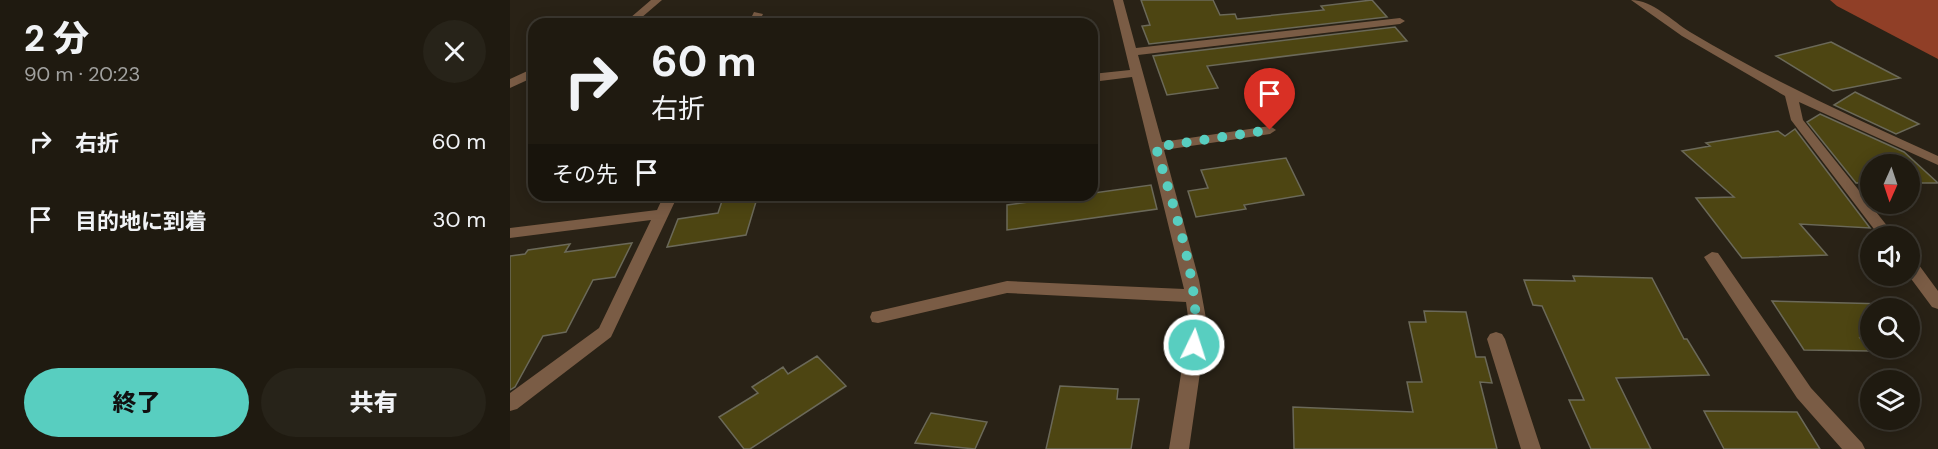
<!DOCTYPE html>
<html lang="ja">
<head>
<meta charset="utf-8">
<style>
  :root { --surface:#1f1a10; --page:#272319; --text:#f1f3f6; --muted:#a1a19f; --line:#3c3830; --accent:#58cec0 }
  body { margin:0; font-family:"DM Sans","Noto Sans JP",sans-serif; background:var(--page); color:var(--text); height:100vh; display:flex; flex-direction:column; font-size:22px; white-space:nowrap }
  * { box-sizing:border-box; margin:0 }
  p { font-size:20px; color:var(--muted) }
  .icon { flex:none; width:33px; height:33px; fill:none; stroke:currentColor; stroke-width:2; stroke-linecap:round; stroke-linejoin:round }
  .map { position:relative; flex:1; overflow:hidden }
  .drawer { display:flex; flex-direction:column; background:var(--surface); width:510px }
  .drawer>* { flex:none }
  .guide { position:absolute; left:18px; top:18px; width:570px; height:183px; border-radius:18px; box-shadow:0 3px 15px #0003,0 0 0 2px var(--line); background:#1f1a10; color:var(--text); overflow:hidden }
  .needle { width:39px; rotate:183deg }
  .controls { position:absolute; left:1350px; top:154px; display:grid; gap:12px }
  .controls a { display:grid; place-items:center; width:60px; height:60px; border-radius:50%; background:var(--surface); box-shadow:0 3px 15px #0003,0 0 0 2px var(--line); font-size:30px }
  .pin { position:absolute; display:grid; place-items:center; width:51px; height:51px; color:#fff; margin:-62px -26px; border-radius:50% 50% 50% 0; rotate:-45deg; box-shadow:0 0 6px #0007 }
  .pin .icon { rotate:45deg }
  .me { position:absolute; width:66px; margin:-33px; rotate:4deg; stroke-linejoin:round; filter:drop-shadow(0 0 4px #0008) }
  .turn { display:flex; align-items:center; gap:21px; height:126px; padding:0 24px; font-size:27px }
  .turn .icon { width:78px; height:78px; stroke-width:2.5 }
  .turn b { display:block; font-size:42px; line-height:51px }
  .then { display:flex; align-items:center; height:57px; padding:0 24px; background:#0003; gap:12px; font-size:22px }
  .round { display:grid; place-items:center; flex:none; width:63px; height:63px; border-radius:32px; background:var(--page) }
  .overview { display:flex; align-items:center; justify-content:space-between; height:102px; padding:0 24px }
  h1 { font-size:36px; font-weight:800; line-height:45px }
  .cta { display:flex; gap:12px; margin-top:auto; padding:12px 24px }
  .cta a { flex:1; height:69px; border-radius:36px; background:var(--accent); color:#111; font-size:24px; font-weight:800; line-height:69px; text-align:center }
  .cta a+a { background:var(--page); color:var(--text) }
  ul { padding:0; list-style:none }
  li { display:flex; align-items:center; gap:18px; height:78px; padding:0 24px }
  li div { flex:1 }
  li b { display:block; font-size:22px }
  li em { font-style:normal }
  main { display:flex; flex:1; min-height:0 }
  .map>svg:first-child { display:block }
  .forest { fill:#903f27 }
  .building { fill:#4d4512; stroke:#6b6959; stroke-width:1.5 }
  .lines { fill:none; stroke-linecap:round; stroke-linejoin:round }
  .street { fill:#7a5c45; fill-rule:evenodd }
  .route { stroke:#58cec0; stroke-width:10; stroke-dasharray:0 18 }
</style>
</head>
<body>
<main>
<section class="drawer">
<div class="overview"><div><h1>2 分</h1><p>90 m · 20:23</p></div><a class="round"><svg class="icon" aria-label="close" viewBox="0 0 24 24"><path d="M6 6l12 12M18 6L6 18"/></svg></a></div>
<ul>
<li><svg class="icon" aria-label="right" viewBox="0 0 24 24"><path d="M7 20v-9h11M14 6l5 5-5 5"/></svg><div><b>右折</b></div><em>60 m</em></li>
<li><svg class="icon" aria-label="arrive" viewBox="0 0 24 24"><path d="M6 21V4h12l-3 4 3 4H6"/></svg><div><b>目的地に到着</b></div><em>30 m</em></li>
</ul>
<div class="cta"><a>終了</a><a>共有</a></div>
</section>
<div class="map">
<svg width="1428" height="449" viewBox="0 0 1428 449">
  <rect width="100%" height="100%" fill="#292216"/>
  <path class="forest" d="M 1320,0 L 1428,0 L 1428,59 L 1327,6 Z"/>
  <path class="building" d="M 631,0 L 703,0 L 710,15 L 725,14 L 727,19 L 814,10 L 811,6 L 862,0 L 877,17 L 639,44 L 632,26 L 640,25 Z
    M 885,27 L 897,41 L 697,66 L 708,88 L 657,95 L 643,56 Z
    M 1321,42 L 1390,78 L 1323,91 L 1266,56 Z
    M 1345,92 L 1409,124 L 1386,134 L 1324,105 Z
    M 1310,114 L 1394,152 L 1428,183 L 1400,183 L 1400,165 L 1360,165 L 1360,183 L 1346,183 L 1297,122 Z
    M 1285,129 L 1360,228 L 1290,224 L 1317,255 L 1232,258 L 1186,198 L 1224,197 L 1172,151 L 1200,146 L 1196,143 L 1268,131 L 1275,136 Z
    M 776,158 L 794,195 L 734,205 L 736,209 L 686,217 L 678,191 L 698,188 L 691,170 Z
    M 641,185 L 647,209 L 497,230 L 497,205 Z
    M 214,195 L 248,195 L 236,235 L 157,247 L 168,219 L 208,213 Z
    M 122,243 L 105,277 L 83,280 L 56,332 L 33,336 L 5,387 L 0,390 L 0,256 L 15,254 L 18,250 L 60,244 L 55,252 Z
    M 1063,276 L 1142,278 L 1174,339 L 1177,339 L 1199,375 L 1106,378 L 1141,449 L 1081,449 L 1059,400 L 1074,400 L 1032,306 L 1023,305 L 1014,280 L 1065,281 Z
    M 1262,301 L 1377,304 L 1380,309 L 1360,309 L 1360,338 L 1350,338 L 1361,351 L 1294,350 Z
    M 914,311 L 956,312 L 966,357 L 975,357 L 982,383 L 970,382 L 987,449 L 784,449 L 783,407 L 903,412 L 897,382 L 912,382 L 899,322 L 916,322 Z
    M 307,356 L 336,386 L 240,449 L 234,449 L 209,417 L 248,393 L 242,387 L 273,367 L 278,374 Z
    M 550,386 L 608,389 L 607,399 L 629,399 L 621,449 L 536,449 Z
    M 1194,411 L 1287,412 L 1310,449 L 1214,449 Z
    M 421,413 L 477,422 L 465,449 L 405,443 Z"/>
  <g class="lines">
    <path class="street" d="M 141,0 L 152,0 L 124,24 L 113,24 Z
      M 603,0 L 613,0 L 626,48 L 890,18 L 895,21 L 890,24 L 628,55 L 652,142 L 760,126 L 766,130 L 760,134 L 654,150 L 689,280 L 697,324 L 679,449 L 659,449 L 679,324 L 676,302 L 497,293 L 368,323 L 362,322 L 360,317 L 362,312 L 368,311 L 497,281 L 674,289 L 622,77 L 582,82 L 582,74 L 620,70 Z
      M 1121,0 C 1143,0 1162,21 1180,32 C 1260,80 1344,118 1428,156 L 1428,165 L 1289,102 L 1293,120 L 1386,237 L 1370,237 L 1281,120 L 1275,96 L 1172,36 Z
      M 244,12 L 253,14 L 248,24 L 238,24 Z
      M 24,68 L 24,77 L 0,88 L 0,79 Z
      M 154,195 L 168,195 L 101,337 L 7,409 L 0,411 L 0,393 L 89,328 L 141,220 L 0,238 L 0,228 L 147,210 Z
      M 1202,252 L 1208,253 L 1301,388 L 1352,443 L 1355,449 L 1332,449 L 1287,398 L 1194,257 Z
      M 1400,259 L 1406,261 L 1428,291 L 1428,309 L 1422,307 L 1399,276 Z
      M 986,332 L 992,334 L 995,339 L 1031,449 L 1011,449 L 977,339 L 980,334 Z"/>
  </g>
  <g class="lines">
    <path class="route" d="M 684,345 C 693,288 662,204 646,147 L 760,130"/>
  </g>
</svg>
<div class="controls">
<a><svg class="needle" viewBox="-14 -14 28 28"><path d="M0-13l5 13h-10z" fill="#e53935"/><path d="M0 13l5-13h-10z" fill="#a1a19f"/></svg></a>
<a><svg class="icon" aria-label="sound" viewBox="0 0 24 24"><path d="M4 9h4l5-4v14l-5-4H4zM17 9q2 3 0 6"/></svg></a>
<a><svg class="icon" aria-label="search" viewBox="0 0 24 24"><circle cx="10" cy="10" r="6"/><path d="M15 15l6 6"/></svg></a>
<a><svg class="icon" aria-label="layers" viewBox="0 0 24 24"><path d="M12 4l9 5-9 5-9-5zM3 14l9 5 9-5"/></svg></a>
</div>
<div class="pin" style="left:760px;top:130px;background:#d93025"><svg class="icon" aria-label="arrive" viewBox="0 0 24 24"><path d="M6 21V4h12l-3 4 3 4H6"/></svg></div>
<svg class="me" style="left:684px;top:345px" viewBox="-20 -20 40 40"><circle r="17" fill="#58cec0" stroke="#fff" stroke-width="3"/><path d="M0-11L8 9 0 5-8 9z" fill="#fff"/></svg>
<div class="guide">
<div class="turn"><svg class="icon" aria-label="right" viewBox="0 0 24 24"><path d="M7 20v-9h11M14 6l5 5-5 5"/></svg><div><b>60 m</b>右折</div></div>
<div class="then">その先<svg class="icon" aria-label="arrive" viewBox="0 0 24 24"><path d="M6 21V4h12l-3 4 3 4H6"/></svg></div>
</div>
</div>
</main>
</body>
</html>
